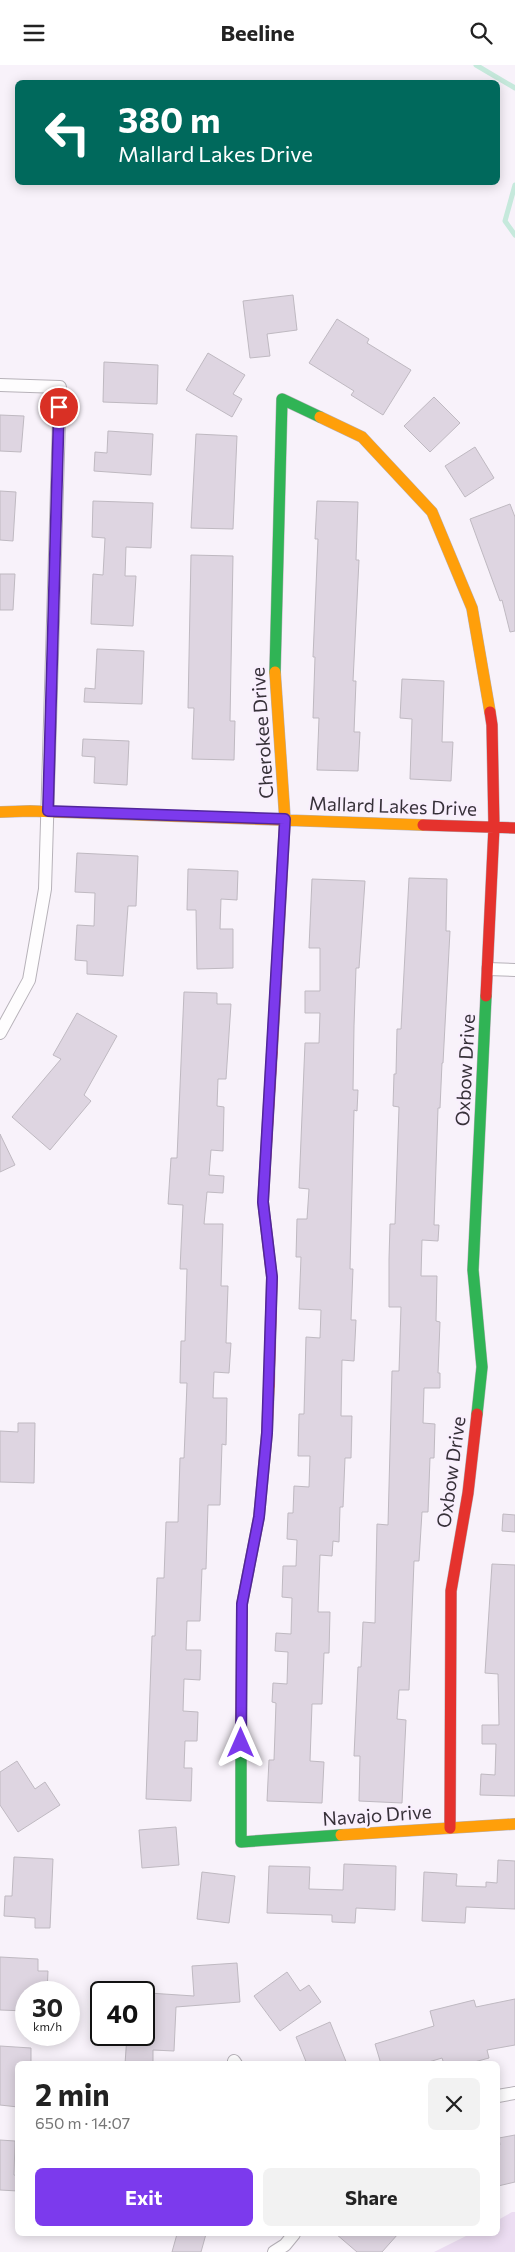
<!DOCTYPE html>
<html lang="en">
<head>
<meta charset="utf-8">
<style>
  :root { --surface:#fff; --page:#f2f2f2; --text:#222; --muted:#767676; --accent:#7c3aed }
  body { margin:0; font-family:Commissioner,sans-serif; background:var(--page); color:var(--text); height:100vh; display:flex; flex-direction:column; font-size:19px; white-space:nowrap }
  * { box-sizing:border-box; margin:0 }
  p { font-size:16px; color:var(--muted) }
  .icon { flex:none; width:28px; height:28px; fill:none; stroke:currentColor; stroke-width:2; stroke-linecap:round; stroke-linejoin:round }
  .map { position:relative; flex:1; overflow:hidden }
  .drawer { position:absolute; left:15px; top:1996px; width:485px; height:175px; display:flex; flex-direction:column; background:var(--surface); border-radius:8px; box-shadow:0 2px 12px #0003 }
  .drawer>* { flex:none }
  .hud { position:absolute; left:15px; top:15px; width:485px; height:105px; border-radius:8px; box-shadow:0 2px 12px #0003; background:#00695c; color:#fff; overflow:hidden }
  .speed { position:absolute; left:15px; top:1916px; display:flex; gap:10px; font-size:25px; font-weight:700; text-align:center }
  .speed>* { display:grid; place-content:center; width:65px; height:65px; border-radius:50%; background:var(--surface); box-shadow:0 2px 12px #0003; line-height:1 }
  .speed small { font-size:12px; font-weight:400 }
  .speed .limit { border:2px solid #111; border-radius:8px; background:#fff; color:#111 }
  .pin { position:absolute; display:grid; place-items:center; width:42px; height:42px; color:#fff; margin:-21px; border:2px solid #fff; border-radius:50%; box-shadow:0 1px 5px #0007 }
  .me { position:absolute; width:55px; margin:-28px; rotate:0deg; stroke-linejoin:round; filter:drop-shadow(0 0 4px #0008) }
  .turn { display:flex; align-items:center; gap:18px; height:105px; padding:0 20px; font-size:22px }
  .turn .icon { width:65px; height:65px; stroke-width:2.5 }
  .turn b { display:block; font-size:35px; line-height:42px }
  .round { display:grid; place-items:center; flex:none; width:52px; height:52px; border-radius:8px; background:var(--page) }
  .headline { display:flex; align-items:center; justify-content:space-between; height:85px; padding:0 20px }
  h1 { font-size:30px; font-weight:700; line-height:38px }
  .cta { display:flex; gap:10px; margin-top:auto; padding:10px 20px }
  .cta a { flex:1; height:58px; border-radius:8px; background:var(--accent); color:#fff; font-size:20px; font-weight:700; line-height:58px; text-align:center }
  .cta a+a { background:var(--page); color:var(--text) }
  header { display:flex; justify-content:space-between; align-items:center; height:65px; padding:0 20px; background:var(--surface); font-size:22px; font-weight:700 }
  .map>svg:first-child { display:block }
  .green { fill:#ecddf2 }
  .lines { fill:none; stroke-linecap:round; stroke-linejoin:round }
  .stream { stroke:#c6e9dc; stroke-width:5 }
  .building { fill:#ded5e1; stroke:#bfb9c1 }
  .street-casing { stroke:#b7b2b9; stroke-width:14 }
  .fast-casing { stroke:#b7b2b9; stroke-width:12 }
  .slow-casing { stroke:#b7b2b9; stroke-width:12 }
  .jam-casing { stroke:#b7b2b9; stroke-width:12 }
  .street { stroke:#fefdfe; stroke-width:12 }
  .fast { stroke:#30b455; stroke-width:11 }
  .slow { stroke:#ff9f0a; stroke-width:11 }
  .jam { stroke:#e5322d; stroke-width:11 }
  .route-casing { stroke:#51269a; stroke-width:12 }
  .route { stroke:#7c3aed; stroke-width:9 }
  .labels { text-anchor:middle; stroke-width:4; stroke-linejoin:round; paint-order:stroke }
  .street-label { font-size:19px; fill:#373139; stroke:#f9effd }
</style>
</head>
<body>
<header><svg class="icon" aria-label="menu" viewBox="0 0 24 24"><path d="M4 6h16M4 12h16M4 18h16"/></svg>Beeline<svg class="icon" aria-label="search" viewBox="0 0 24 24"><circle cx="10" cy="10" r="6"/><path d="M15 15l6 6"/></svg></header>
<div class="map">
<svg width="515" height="2187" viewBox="0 0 515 2187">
  <rect width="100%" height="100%" fill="#f8f2fa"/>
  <path class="green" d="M 512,2147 L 515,2147 L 515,2187 L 434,2187 L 470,2169 L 498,2169 L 498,2155 Z"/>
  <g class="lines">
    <path class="stream" d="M 476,0 L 515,23
      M 515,120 L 505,156 L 515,170"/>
  </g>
  <path class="building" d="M 293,230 L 297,265 L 267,269 L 270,291 L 250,293 L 243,236 Z
    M 337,254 L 369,274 L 367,278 L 411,305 L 383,350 L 351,330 L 354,326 L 309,298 Z
    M 208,288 L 245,310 L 233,329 L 242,334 L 232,352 L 186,325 Z
    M 104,297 L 158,300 L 157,339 L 103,337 Z
    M 434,332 L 460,358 L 430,387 L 404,361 Z
    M 0,350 L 24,351 L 21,387 L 0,386 Z
    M 108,366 L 153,369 L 151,410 L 94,406 L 95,387 L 107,388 Z
    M 196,369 L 237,371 L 233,464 L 191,463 Z
    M 475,382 L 494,413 L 465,432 L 445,401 Z
    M 0,426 L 16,427 L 13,476 L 0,475 Z
    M 93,436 L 153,438 L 151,483 L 126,482 L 125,511 L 136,511 L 133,561 L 91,559 L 93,509 L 103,510 L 105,473 L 92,472 Z
    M 317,436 L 358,437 L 356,495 L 359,495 L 353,616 L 356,616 L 354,667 L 360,667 L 358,706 L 317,705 L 319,653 L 313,653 L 315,592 L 313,592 L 318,474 L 315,474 Z
    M 510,439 L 515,452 L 515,566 L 510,567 L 502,535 L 500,536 L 470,454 Z
    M 191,490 L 233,491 L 230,656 L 235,656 L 234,695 L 192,694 L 194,643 L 188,643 Z
    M 0,509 L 15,509 L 13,545 L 0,545 Z
    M 97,584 L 144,586 L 142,639 L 84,637 L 85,623 L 95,624 Z
    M 402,614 L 444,616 L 442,677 L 453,677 L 451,716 L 410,714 L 412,654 L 400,653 Z
    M 83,674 L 129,676 L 127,720 L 94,718 L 95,692 L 82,691 Z
    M 77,788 L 138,791 L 136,841 L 128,841 L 123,911 L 87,909 L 87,896 L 75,895 L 77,860 L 94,861 L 95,828 L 75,827 Z
    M 188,804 L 238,806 L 237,835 L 221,834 L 220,864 L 233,864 L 233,903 L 197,904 L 196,845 L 187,845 Z
    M 409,813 L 447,814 L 446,866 L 450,866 L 443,998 L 442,998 L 440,1043 L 438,1043 L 434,1160 L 439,1160 L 438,1176 L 422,1175 L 421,1211 L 437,1211 L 436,1256 L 440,1257 L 438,1308 L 440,1308 L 440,1323 L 424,1323 L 423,1358 L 435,1359 L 434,1393 L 430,1393 L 428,1447 L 422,1447 L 419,1496 L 414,1496 L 409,1625 L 399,1625 L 397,1654 L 406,1655 L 402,1738 L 359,1736 L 360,1691 L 354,1691 L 358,1602 L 361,1602 L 363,1557 L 375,1558 L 377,1459 L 388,1460 L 392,1306 L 399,1306 L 401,1242 L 389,1242 L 389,1194 L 390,1159 L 395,1159 L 399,1042 L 393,1041 L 394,1009 L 396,1009 L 397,964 L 401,964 Z
    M 312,814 L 365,816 L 359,903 L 356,903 L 354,961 L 353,1025 L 358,1025 L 357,1046 L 354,1045 L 350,1204 L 353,1204 L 351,1255 L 356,1255 L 354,1296 L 342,1295 L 341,1351 L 352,1351 L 351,1393 L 345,1393 L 343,1442 L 340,1442 L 339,1477 L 333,1476 L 332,1491 L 320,1490 L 318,1547 L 330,1547 L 329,1588 L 324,1588 L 322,1639 L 312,1639 L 310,1696 L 324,1697 L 322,1738 L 267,1736 L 269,1695 L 274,1695 L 276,1638 L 272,1637 L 273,1618 L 287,1619 L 288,1587 L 275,1586 L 276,1568 L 291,1569 L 292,1533 L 282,1532 L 283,1501 L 296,1501 L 297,1475 L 287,1474 L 288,1448 L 293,1448 L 294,1421 L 309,1422 L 310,1391 L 298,1391 L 299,1349 L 304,1349 L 306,1272 L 320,1273 L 321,1245 L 299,1244 L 301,1192 L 296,1192 L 297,1154 L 307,1154 L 309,1124 L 299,1123 L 305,978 L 319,978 L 320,948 L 305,948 L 305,926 L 320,926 L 320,883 L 309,883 Z
    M 184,927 L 217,928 L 217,939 L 231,939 L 226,1014 L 218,1014 L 217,1041 L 224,1042 L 223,1086 L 211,1085 L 209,1110 L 224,1111 L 223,1128 L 207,1127 L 204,1159 L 223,1159 L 221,1221 L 228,1221 L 226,1278 L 231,1278 L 229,1308 L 214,1307 L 213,1333 L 227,1333 L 226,1380 L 222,1379 L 220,1440 L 208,1440 L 206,1504 L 202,1504 L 200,1556 L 187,1556 L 186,1585 L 201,1585 L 200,1615 L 184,1614 L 183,1646 L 198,1647 L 197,1676 L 185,1676 L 184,1703 L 192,1703 L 191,1736 L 146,1734 L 152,1571 L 155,1571 L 157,1513 L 164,1513 L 166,1457 L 178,1457 L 180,1393 L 184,1393 L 187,1318 L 180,1318 L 181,1276 L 185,1276 L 187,1204 L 180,1204 L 183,1140 L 168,1139 L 171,1093 L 177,1093 Z
    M 77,948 L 117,971 L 84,1030 L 91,1036 L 50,1085 L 12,1052 L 61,994 L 53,990 Z
    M 0,1069 L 15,1100 L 0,1107 Z
    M 18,1358 L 35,1358 L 34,1418 L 0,1417 L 0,1366 L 18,1367 Z
    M 503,1449 L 515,1450 L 515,1467 L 502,1466 Z
    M 492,1499 L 515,1500 L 515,1731 L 480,1730 L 481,1709 L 495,1710 L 496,1679 L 482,1679 L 482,1660 L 499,1660 L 498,1609 L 485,1608 Z
    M 17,1696 L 35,1724 L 45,1717 L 60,1740 L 18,1767 L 0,1740 L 0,1707 Z
    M 176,1762 L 179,1800 L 142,1803 L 139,1765 Z
    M 14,1792 L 53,1794 L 50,1863 L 35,1863 L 35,1853 L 4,1851 L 5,1831 L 12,1831 Z
    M 498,1795 L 515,1796 L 515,1844 L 466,1842 L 465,1858 L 422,1856 L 424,1807 L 457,1809 L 456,1821 L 486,1822 L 486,1817 L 497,1818 Z
    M 344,1799 L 396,1801 L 395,1845 L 356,1843 L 355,1858 L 332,1857 L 332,1850 L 267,1848 L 269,1801 L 310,1802 L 309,1824 L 343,1825 Z
    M 202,1807 L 235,1811 L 229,1858 L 197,1854 Z
    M 0,1892 L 38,1894 L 38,1906 L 48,1906 L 47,1928 L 26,1928 L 26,1946 L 0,1945 Z
    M 237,1898 L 240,1937 L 176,1942 L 174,1986 L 153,1985 L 153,1999 L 125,1999 L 127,1970 L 144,1970 L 144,1949 L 148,1950 L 149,1928 L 194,1931 L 192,1901 Z
    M 287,1907 L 300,1926 L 309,1920 L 321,1937 L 280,1966 L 254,1931 Z
    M 515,1934 L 515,1980 L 487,1985 L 489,1993 L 467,1999 L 444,1999 L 442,1993 L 422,1999 L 381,1999 L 375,1979 L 434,1961 L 430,1946 L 474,1935 L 476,1942 Z
    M 330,1957 L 347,1999 L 307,1999 L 296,1972 Z
    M 0,1981 L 31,1983 L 31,1999 L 18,1999 L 18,2042 L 0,2040 Z
    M 515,2070 L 515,2117 L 498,2121 L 498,2080 L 500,2080 L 499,2073 Z
    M 0,2075 L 15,2076 L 14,2110 L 18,2111 L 18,2126 L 0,2125 Z
    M 177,2169 L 206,2169 L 201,2187 L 172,2187 Z
    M 336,2169 L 398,2169 L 382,2187 L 357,2187 Z"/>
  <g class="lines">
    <defs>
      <path id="street" d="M 0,320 L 60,322 L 45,824 L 29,915 L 0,968
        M 488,904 L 515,905
        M 234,1996 L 236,1999
        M 498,2031 L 515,2028
        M 274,2187 L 285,2180 L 294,2169"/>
      <path id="fast" d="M 275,607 L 282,334 L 320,352
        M 477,1349 L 482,1302 L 473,1205 L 486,931
        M 241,1678 L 241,1777 L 341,1770"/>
      <path id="slow" d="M 320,352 L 362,372 L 432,447 L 472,543 L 490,647
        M 0,747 L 30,746 L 423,760
        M 272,987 L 285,755 L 275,607
        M 241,1678 L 242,1539 L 259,1452 L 267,1368 L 269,1321
        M 341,1770 L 515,1759"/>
      <path id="jam" d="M 423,760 L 515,763
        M 486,931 L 494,762 L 492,660 L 490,647
        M 269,1321 L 272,1213 L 263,1137 L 272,987
        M 450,1763 L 451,1526 L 468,1428 L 477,1349"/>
    </defs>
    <use href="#street" class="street-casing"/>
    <use href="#fast" class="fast-casing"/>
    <use href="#slow" class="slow-casing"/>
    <use href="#jam" class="jam-casing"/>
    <use href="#street" class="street"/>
    <use href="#fast" class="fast"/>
    <use href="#slow" class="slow"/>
    <use href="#jam" class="jam"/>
  </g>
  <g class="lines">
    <defs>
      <path id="route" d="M 59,342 L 48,746 L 285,754 L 263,1137 L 272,1212 L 267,1368 L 259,1452 L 242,1539 L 241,1678"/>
    </defs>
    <use href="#route" class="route-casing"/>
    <use href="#route" class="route"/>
  </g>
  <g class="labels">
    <g class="street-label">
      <text transform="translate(262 668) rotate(-94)" y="7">Cherokee Drive</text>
      <text transform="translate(393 741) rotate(2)" y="7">Mallard Lakes Drive</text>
      <text transform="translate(465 1005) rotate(-87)" y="7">Oxbow Drive</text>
      <text transform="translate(451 1407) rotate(-82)" y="7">Oxbow Drive</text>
      <text transform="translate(377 1750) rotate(-4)" y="7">Navajo Drive</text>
    </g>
  </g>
</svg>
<div class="speed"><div>30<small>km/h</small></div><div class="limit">40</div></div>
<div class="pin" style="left:59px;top:342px;background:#d93025"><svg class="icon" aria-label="arrive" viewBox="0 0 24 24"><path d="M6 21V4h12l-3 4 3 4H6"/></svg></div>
<svg class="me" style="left:241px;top:1678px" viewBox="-20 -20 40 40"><path d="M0-17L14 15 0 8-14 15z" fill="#7c3aed" stroke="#fff" stroke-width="4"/></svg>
<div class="hud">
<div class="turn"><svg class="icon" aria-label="left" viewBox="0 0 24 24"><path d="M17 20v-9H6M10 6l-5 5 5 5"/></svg><div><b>380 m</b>Mallard Lakes Drive</div></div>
</div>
<section class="drawer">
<div class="headline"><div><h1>2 min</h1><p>650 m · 14:07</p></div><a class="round"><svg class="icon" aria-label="close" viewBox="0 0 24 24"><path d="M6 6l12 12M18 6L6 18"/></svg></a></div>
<div class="cta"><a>Exit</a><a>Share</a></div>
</section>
</div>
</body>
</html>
